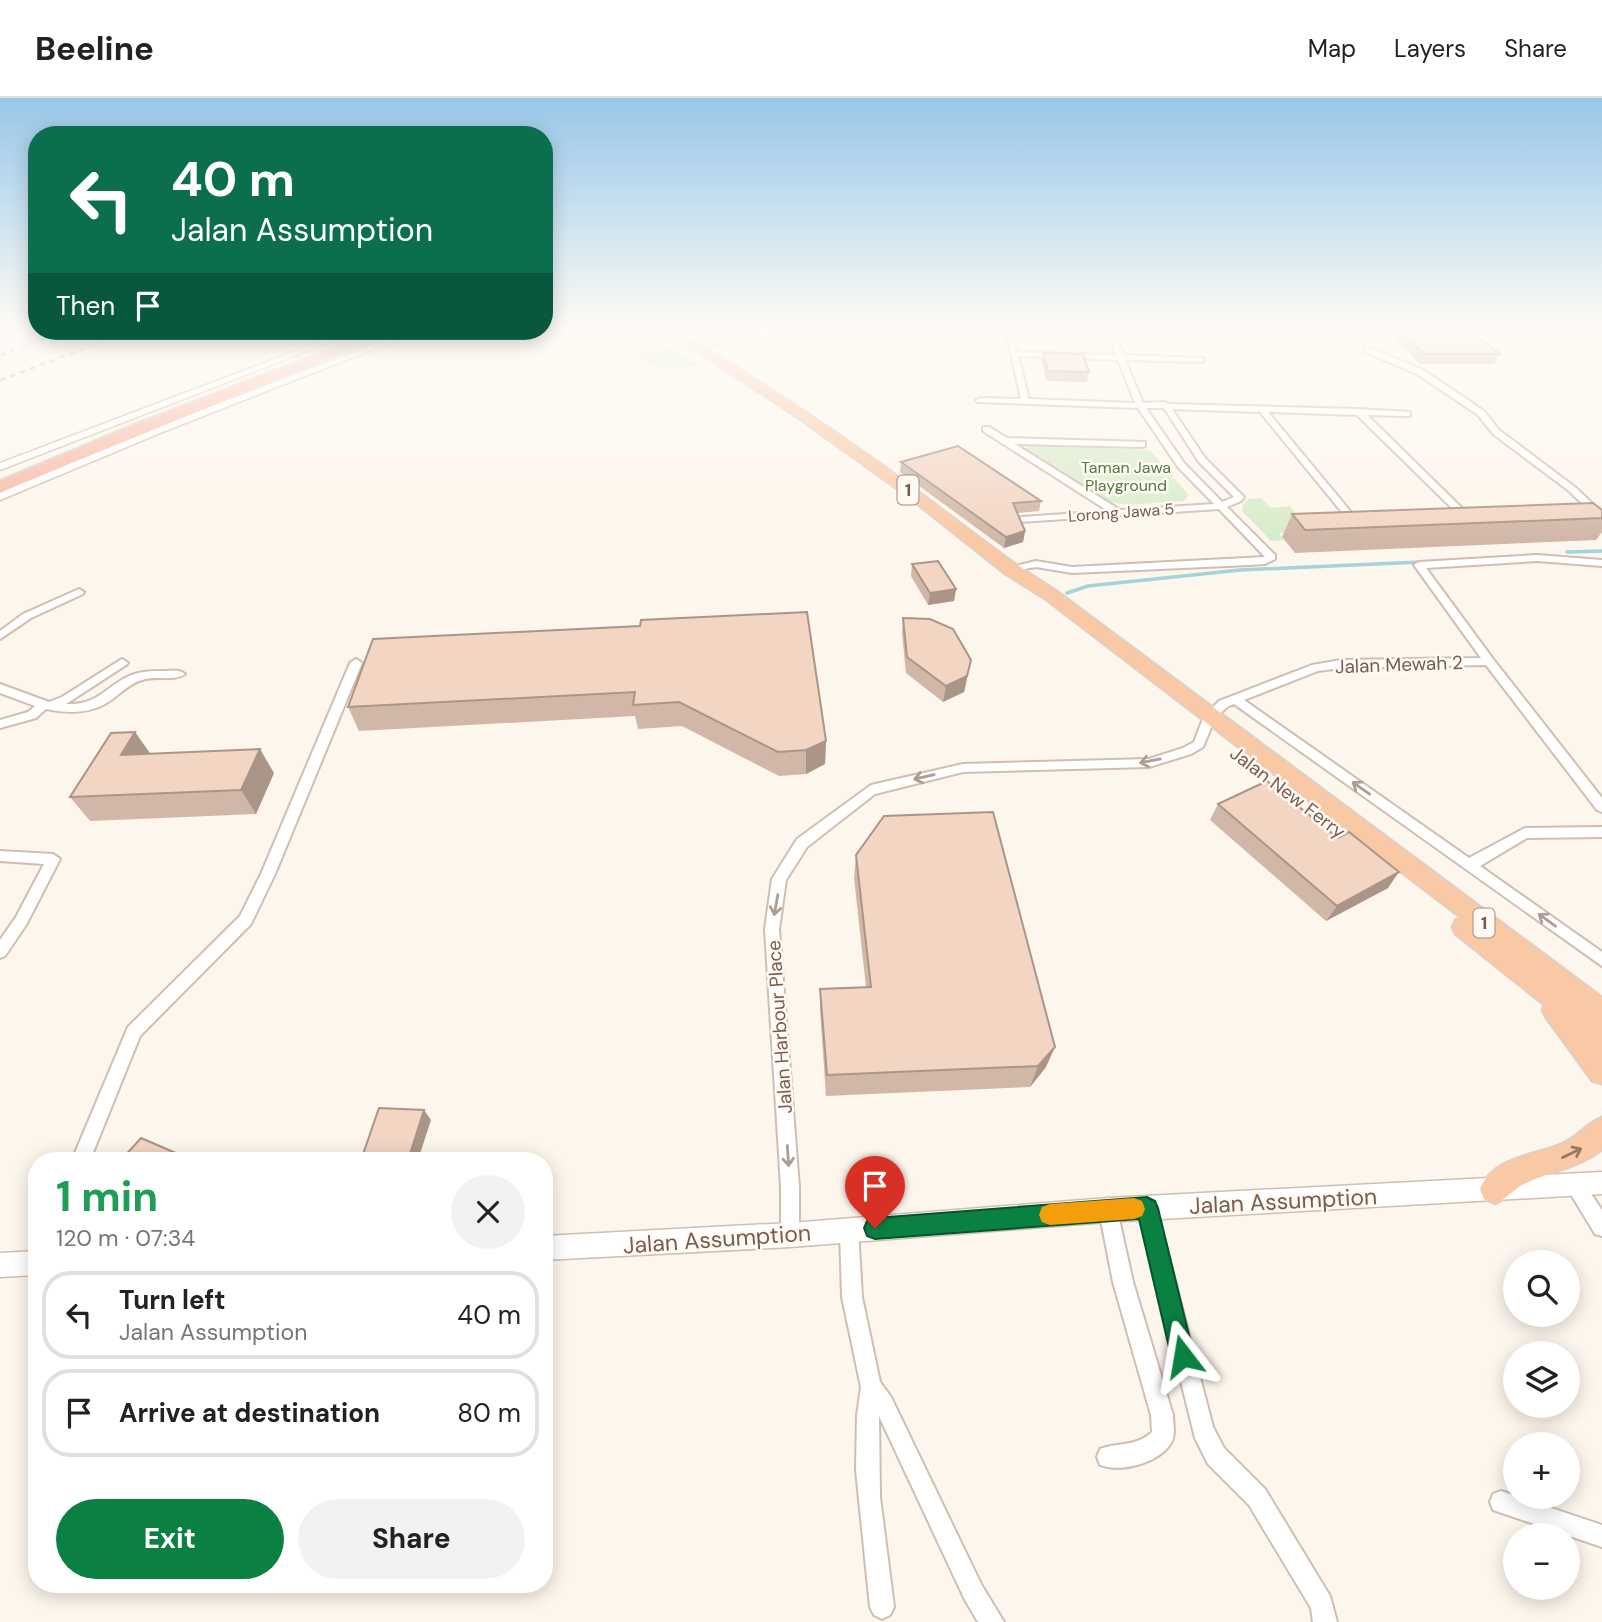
<!DOCTYPE html>
<html lang="en">
<head>
<meta charset="utf-8">
<style>
  :root { --surface:#fff; --page:#f2f2f2; --text:#222; --muted:#767676; --line:#e0e0e0; --accent:#0b8043 }
  body { margin:0; font-family:"DM Sans",sans-serif; background:var(--page); color:var(--text); height:100vh; display:flex; flex-direction:column; font-size:26px; white-space:nowrap }
  * { box-sizing:border-box; margin:0 }
  p { font-size:23px; color:var(--muted) }
  .icon { flex:none; width:38px; height:38px; fill:none; stroke:currentColor; stroke-width:2; stroke-linecap:round; stroke-linejoin:round }
  .map { position:relative; flex:1; overflow:hidden }
  .details { position:absolute; left:28px; top:1054px; width:525px; height:441px; display:flex; flex-direction:column; background:var(--surface); border-radius:28px; box-shadow:0 4px 18px #0003 }
  .details>* { flex:none }
  .guide { position:absolute; left:28px; top:28px; width:525px; height:214px; border-radius:28px; box-shadow:0 4px 18px #0003; background:#0b6e4f; color:#fff; overflow:hidden }
  .controls { position:absolute; left:1503px; top:1152px; display:grid; gap:14px }
  .controls a { display:grid; place-items:center; width:77px; height:77px; border-radius:50%; background:var(--surface); box-shadow:0 4px 18px #0003; font-size:35px }
  .pin { position:absolute; display:grid; place-items:center; width:60px; height:60px; color:#fff; margin:-72px -30px; border-radius:50% 50% 50% 0; rotate:-45deg; box-shadow:0 0 7px #0007 }
  .pin .icon { rotate:45deg }
  .me { position:absolute; width:77px; margin:-38px; rotate:346deg; stroke-linejoin:round; filter:drop-shadow(0 0 5px #0008) }
  .turn { display:flex; align-items:center; gap:24px; height:147px; padding:0 28px; font-size:32px }
  .turn .icon { width:91px; height:91px; stroke-width:2.5 }
  .turn b { display:block; font-size:49px; line-height:60px }
  .then { display:flex; align-items:center; height:66px; padding:0 28px; background:#0003; gap:14px; font-size:26px }
  .round { display:grid; place-items:center; flex:none; width:74px; height:74px; border-radius:37px; background:var(--page) }
  .overview { display:flex; align-items:center; justify-content:space-between; height:119px; padding:0 28px }
  h1 { font-size:42px; font-weight:700; line-height:52px; color:#1e9e55 }
  .action { display:flex; gap:14px; margin-top:auto; padding:14px 28px }
  .action a { flex:1; height:80px; border-radius:42px; background:var(--accent); color:#fff; font-size:28px; font-weight:700; line-height:80px; text-align:center }
  .action a+a { background:var(--page); color:var(--text) }
  ul { padding:0; list-style:none }
  li { display:flex; align-items:center; gap:21px; height:88px; margin:0 14px 10px; padding:0 14px; border:4px solid var(--line); border-radius:28px }
  li div { flex:1 }
  li b { display:block; font-size:26px }
  li em { font-style:normal }
  header { display:flex; align-items:center; gap:42px; box-sizing:border-box; height:98px; padding:0 35px; background:var(--surface); border-bottom:2px solid var(--line) }
  header strong { font-size:33px }
  nav { display:flex; gap:38px; margin-inline-start:auto; font-size:24px }
  .map>svg:first-child { display:block }
  .green { fill:#d8ecc9 }
  .lines { fill:none; stroke-linecap:round; stroke-linejoin:round }
  .stream { stroke:#a5d3da; stroke-width:3.5 }
  .minor-casing { stroke:#d1beb0; stroke-width:4 }
  .tertiary-casing { stroke:#d1beb0; stroke-width:3 }
  .primary-casing { stroke:#dad1cd; stroke-width:3 }
  .trunk-casing { stroke:#dad1cd; stroke-width:3 }
  .motorway-casing { stroke:#dad1cd; stroke-width:4 }
  .minor { fill:#fff; fill-rule:evenodd }
  .tertiary { fill:#fff; fill-rule:evenodd }
  .primary { fill:#fbd9a5; fill-rule:evenodd }
  .trunk { fill:#f9c8a4; fill-rule:evenodd }
  .motorway { fill:#f7b7a3; fill-rule:evenodd }
  .rail { stroke:#b9a8c9; stroke-width:2.5; stroke-dasharray:6 4.5; stroke-linecap:butt }
  .wall { fill:#d1b7a8 }
  .shaded-wall { fill:#aa9588 }
  .building { fill:#f3d5c3; stroke:#aa9588; stroke-width:2 }
  .oneway { stroke:#af9d94 }
  .oneway2 { stroke:#9a7763 }
  .route { fill:#0b8043; stroke:#07532c; stroke-width:2 }
  .slow { fill:#f59e0b }
  .labels { text-anchor:middle; stroke-width:5; stroke-linejoin:round; paint-order:stroke }
  .far-park-label { font-size:16px; fill:#537a41; stroke:#fffaf3 }
  .far-street-label { font-size:16px; fill:#7a5c4d; stroke:#fffaf3 }
  .shield { fill:#fffaf3; stroke:#a28b7f; stroke-width:2 }
  .shield-label { font-size:18px; font-weight:bold; fill:#7a5c4d }
  .street-label { font-size:19px; fill:#7a5c4d; stroke:#fffaf3 }
  .near-street-label { font-size:23px; fill:#7a5c4d; stroke:#fffaf3 }
</style>
</head>
<body>
<header>
<strong>Beeline</strong>
<nav><a>Map</a><a>Layers</a><a>Share</a></nav>
</header>
<div class="map">
<svg width="1602" height="1524" viewBox="0 0 1602 1524">
  <rect width="100%" height="100%" fill="#fdf6ec"/>
  <path class="green" d="M 670,251 L 701,268 L 658,271 L 636,257 Z
    M 1034,347 L 1150,352 L 1189,397 L 1184,403 L 1127,407 L 1110,404 L 1025,350 Z
    M 1261,400 L 1271,410 L 1290,408 L 1310,433 L 1279,435 L 1283,442 L 1271,443 L 1242,413 L 1243,406 L 1249,401 Z"/>
  <g class="lines">
    <path class="stream" d="M 1567,454 L 1602,453
      M 1067,495 L 1088,488 L 1240,472 L 1421,464"/>
    <defs>
      <path id="minor" d="M 727,229 L 734,229 L 730,233 L 734,243 L 709,248 L 709,244 L 726,240 L 722,232 Z
        M 1005,229 L 1011,229 L 1017,254 L 1116,257 L 1110,241 L 1097,231 L 1022,231 L 1019,229 L 1103,229 L 1116,238 L 1124,257 L 1203,260 L 1203,264 L 1200,264 L 1125,262 L 1143,305 L 1165,304 L 1169,306 L 1358,311 L 1410,314 L 1410,318 L 1407,318 L 1367,317 L 1471,419 L 1463,421 L 1357,317 L 1268,314 L 1360,425 L 1360,429 L 1354,429 L 1260,314 L 1172,311 L 1205,360 L 1244,399 L 1241,403 L 1227,409 L 1275,457 L 1275,461 L 1265,466 L 1249,467 L 1072,475 L 1036,469 L 1007,474 L 1007,470 L 1036,463 L 1072,469 L 1265,459 L 1219,411 L 1019,424 L 1019,420 L 1022,419 L 1108,413 L 983,333 L 983,329 L 989,329 L 1007,340 L 1145,344 L 1145,348 L 1142,349 L 1015,346 L 1120,412 L 1214,406 L 1178,369 L 1138,310 L 977,304 L 976,302 L 980,300 L 1021,301 ZM 1018,258 L 1118,262 L 1135,305 L 1029,301 ZM 1146,310 L 1164,310 L 1199,364 L 1234,399 L 1222,404 L 1184,365 Z
        M 1112,229 L 1353,232 L 1351,229 L 1358,229 L 1364,234 L 1360,236 L 1115,232 Z
        M 1364,250 L 1370,250 L 1423,272 L 1484,313 L 1499,332 L 1575,389 L 1597,410 L 1602,420 L 1600,422 L 1594,422 L 1590,413 L 1569,393 L 1493,336 L 1478,317 L 1417,276 L 1364,254 Z
        M 1537,457 L 1602,462 L 1602,468 L 1537,463 L 1426,470 L 1493,561 L 1602,700 L 1602,714 L 1597,712 L 1486,567 L 1341,570 L 1318,573 L 1244,602 L 1469,760 L 1525,730 L 1602,729 L 1602,739 L 1527,740 L 1480,768 L 1602,854 L 1602,868 L 1234,606 L 1227,609 L 1215,620 L 1203,649 L 1191,656 L 1149,669 L 963,674 L 875,696 L 807,749 L 786,782 L 779,831 L 799,1089 L 799,1137 L 797,1144 L 790,1146 L 783,1144 L 781,1137 L 781,1089 L 765,831 L 772,781 L 797,741 L 871,687 L 963,666 L 1149,661 L 1183,650 L 1194,644 L 1204,618 L 1219,603 L 1312,567 L 1341,562 L 1481,560 L 1414,467 L 1419,464 Z
        M 79,491 L 84,494 L 83,496 L 31,520 L 0,541 L 0,533 L 23,516 Z
        M 122,561 L 128,565 L 126,567 L 66,606 C 96,607 102,593 125,580 C 137,573 151,573 164,573 C 172,573 179,571 185,576 C 174,584 156,577 142,582 C 131,585 123,593 114,600 C 94,616 70,616 46,611 L 36,620 L 0,630 L 0,622 L 28,614 L 35,608 L 0,595 L 0,586 L 49,604 L 62,599 Z
        M 356,561 L 362,565 L 275,776 L 251,826 L 140,938 L 90,1062 L 72,1062 L 128,929 L 240,818 L 261,776 L 350,565 Z
        M 0,753 L 53,756 L 60,761 L 26,827 L 5,858 L 0,860 L 0,842 L 16,819 L 44,766 L 0,763 Z
        M 1575,1078 L 1581,1081 L 1602,1112 L 1602,1138 L 1595,1136 L 1569,1093 L 1566,1087 L 1569,1081 Z
        M 1147,1101 L 1154,1103 L 1156,1110 L 1213,1329 L 1224,1350 L 1265,1391 L 1330,1498 L 1337,1524 L 1313,1524 L 1311,1510 L 1249,1407 L 1208,1366 L 1195,1340 L 1138,1110 L 1140,1103 Z
        M 1108,1103 L 1115,1105 L 1117,1112 L 1133,1184 L 1173,1317 C 1173,1326 1176,1337 1171,1345 C 1159,1365 1121,1375 1100,1367 L 1097,1359 L 1100,1351 C 1119,1344 1136,1349 1152,1334 L 1151,1317 L 1113,1184 L 1099,1112 L 1101,1105 Z
        M 849,1123 L 856,1125 L 858,1132 L 862,1199 L 880,1284 L 891,1299 L 981,1486 L 1004,1524 L 978,1524 L 965,1502 L 879,1318 L 880,1399 L 894,1509 L 890,1517 L 882,1521 L 874,1517 L 870,1509 L 856,1372 L 857,1317 L 861,1289 L 842,1199 L 840,1132 L 842,1125 Z
        M 1501,1393 L 1602,1427 L 1602,1449 L 1493,1412 L 1490,1404 L 1493,1396 Z"/>
      <path id="tertiary" d="M 348,233 L 359,233 L 0,372 L 0,365 Z
        M 409,233 L 420,233 L 165,333 L 0,402 L 0,395 L 157,329 Z
        M 1602,1074 L 1602,1096 L 1108,1124 L 790,1149 L 544,1162 L 544,1138 L 790,1125 L 1108,1100 Z
        M 37,1153 L 37,1177 L 0,1179 L 0,1155 Z"/>
      <path id="primary" d="M 1490,229 L 1602,229 L 1602,233 L 1496,232 Z"/>
      <path id="trunk" d="M 660,229 L 673,229 C 756,281 839,334 918,393 C 964,427 1008,463 1057,493 L 1602,899 L 1602,986 L 1592,983 L 1546,920 L 1542,912 L 1544,907 L 1455,836 L 1452,829 L 1455,822 L 1461,820 L 1045,501 L 1005,476 L 908,399 L 798,320 Z
        M 1602,1019 L 1602,1052 C 1576,1072 1548,1073 1522,1087 C 1512,1093 1506,1101 1495,1106 L 1484,1101 L 1480,1091 C 1494,1057 1536,1058 1565,1044 C 1578,1037 1588,1025 1602,1019 Z"/>
      <path id="motorway" d="M 378,233 L 396,233 L 0,394 L 0,383 L 131,328 Z"/>
    </defs>
    <use href="#minor" class="minor-casing"/>
    <use href="#tertiary" class="tertiary-casing"/>
    <use href="#primary" class="primary-casing"/>
    <use href="#trunk" class="trunk-casing"/>
    <use href="#motorway" class="motorway-casing"/>
    <use href="#minor" class="minor"/>
    <use href="#tertiary" class="tertiary"/>
    <use href="#primary" class="primary"/>
    <use href="#trunk" class="trunk"/>
    <use href="#motorway" class="motorway"/>
    <path class="rail" d="M 0,257 L 67,233
      M 0,282 L 132,233"/>
  </g>
  <path class="wall" d="M 1395,229 L 1466,229 L 1500,256 L 1494,266 L 1420,266 L 1391,237 Z
    M 1043,255 L 1089,274 L 1087,284 L 1046,283 L 1042,265 Z
    M 901,364 L 1041,403 L 1039,413 L 1018,415 L 1025,433 L 1023,444 L 1004,450 L 900,374 Z
    M 1602,412 L 1602,434 L 1596,442 L 1295,455 L 1282,439 L 1292,416 Z
    M 912,466 L 956,491 L 954,503 L 928,507 L 911,478 Z
    M 903,520 L 971,562 L 964,594 L 943,604 L 906,575 L 902,536 Z
    M 640,528 L 826,643 L 825,666 L 806,676 L 779,678 L 682,628 L 638,631 L 635,618 L 359,633 L 348,609 Z
    M 135,634 L 150,656 L 274,675 L 256,716 L 90,723 L 70,699 Z
    M 1218,706 L 1388,790 L 1326,823 L 1210,722 Z
    M 856,757 L 1046,969 L 1030,989 L 826,998 L 820,912 L 820,891 L 866,889 L 854,780 Z"/>
  <path class="shaded-wall" d="M 1025,433 L 1023,444 L 1004,450 L 1006,439 Z
    M 956,491 L 954,503 L 928,507 L 930,495 Z
    M 971,562 L 964,594 L 943,604 L 946,588 Z
    M 135,634 L 152,658 L 121,657 Z
    M 826,643 L 825,666 L 806,676 L 806,652 Z
    M 260,651 L 274,675 L 256,716 L 241,692 Z
    M 1399,774 L 1388,790 L 1326,823 L 1337,808 Z
    M 1055,949 L 1046,969 L 1030,989 L 1038,968 Z
    M 424,1012 L 431,1022 L 418,1062 L 408,1062 Z
    M 178,1056 L 186,1062 L 173,1062 Z"/>
  <path class="building" d="M 1397,229 L 1466,229 L 1500,256 L 1425,256 Z
    M 1043,255 L 1083,256 L 1089,274 L 1048,273 Z
    M 958,348 L 1041,403 L 1013,405 L 1025,433 L 1006,439 L 901,364 Z
    M 1593,405 L 1602,412 L 1602,420 L 1305,432 L 1292,416 Z
    M 938,463 L 956,491 L 930,495 L 912,466 Z
    M 807,514 L 826,643 L 806,652 L 778,654 L 679,604 L 633,607 L 635,594 L 348,609 L 373,541 L 640,528 L 641,522 Z
    M 903,520 L 930,521 L 953,531 L 971,562 L 967,578 L 946,588 L 907,559 Z
    M 135,634 L 121,657 L 260,651 L 241,692 L 70,699 L 111,635 Z
    M 1267,683 L 1338,740 L 1349,734 L 1399,774 L 1337,808 L 1218,706 Z
    M 993,714 L 1055,949 L 1038,968 L 827,977 L 820,891 L 871,889 L 856,757 L 884,718 Z
    M 379,1010 L 424,1012 L 408,1062 L 361,1062 Z
    M 141,1040 L 178,1056 L 173,1062 L 121,1062 Z"/>
  <defs><path id="oneway-shaft" d="M-6 0H5M1.5-3L5.5 0L1.5 3" fill="none" stroke-width="1.6" stroke-linecap="round" stroke-linejoin="round" transform="scale(1.75)"/></defs>
  <g class="oneway">
    <use href="#oneway-shaft" transform="translate(1150 663) rotate(169)"/>
    <use href="#oneway-shaft" transform="translate(924 679) rotate(167)"/>
    <use href="#oneway-shaft" transform="translate(1361 690) rotate(-145)"/>
    <use href="#oneway-shaft" transform="translate(776 807) rotate(100)"/>
    <use href="#oneway-shaft" transform="translate(1547 822) rotate(-144)"/>
    <use href="#oneway-shaft" transform="translate(788 1058) rotate(86)"/>
  </g>
  <use class="oneway2" href="#oneway-shaft" transform="translate(1572 1055) rotate(-26)"/>
  <linearGradient id="sky" x2="0" y2="1"><stop stop-color="#97c7e8"/><stop offset="0.52" stop-color="#fefbf6"/><stop offset="1" stop-color="#fefbf6" stop-opacity="0"/></linearGradient>
  <rect width="1602" height="442" fill="url(#sky)"/>
  <path class="route" d="M 1147,1099 L 1155,1103 L 1158,1110 L 1194,1258 L 1191,1266 L 1183,1270 L 1175,1266 L 1171,1258 L 1139,1121 L 875,1141 L 867,1138 L 864,1130 L 867,1123 L 875,1120 Z"/>
  <path class="slow" d="M 1134,1100 L 1142,1103 L 1145,1111 L 1142,1118 L 1134,1121 L 1050,1127 L 1042,1124 L 1039,1117 L 1042,1109 L 1050,1106 Z"/>
  <g class="labels">
    <g class="far-park-label">
      <text x="1126" y="375">Taman Jawa<tspan x="1126" dy="18">Playground</tspan></text>
    </g>
    <g class="far-street-label">
      <text transform="translate(1121 414) rotate(-4)" y="6">Lorong Jawa 5</text>
    </g>
    <g class="shield">
      <rect x="897.5" y="377.5" width="21" height="29" rx="5"/>
      <rect x="1473.5" y="810.5" width="21" height="29" rx="5"/>
    </g>
    <g class="shield-label">
      <text x="908" y="398">1</text>
      <text x="1484" y="831">1</text>
    </g>
    <g class="street-label">
      <text transform="translate(1399 566) rotate(-2)" y="7">Jalan Mewah 2</text>
      <text transform="translate(1288 694) rotate(37)" y="7">Jalan New Ferry</text>
      <text transform="translate(779 929) rotate(-94)" y="7">Jalan Harbour Place</text>
    </g>
    <g class="near-street-label">
      <text transform="translate(1283 1103) rotate(-3)" y="8">Jalan Assumption</text>
      <text transform="translate(717 1141) rotate(-4)" y="8">Jalan Assumption</text>
    </g>
  </g>
</svg>
<div class="controls">
<a><svg class="icon" aria-label="search" viewBox="0 0 24 24"><circle cx="10" cy="10" r="6"/><path d="M15 15l6 6"/></svg></a>
<a><svg class="icon" aria-label="layers" viewBox="0 0 24 24"><path d="M12 4l9 5-9 5-9-5zM3 14l9 5 9-5"/></svg></a>
<a>+</a>
<a>−</a>
</div>
<div class="pin" style="left:875px;top:1130px;background:#d93025"><svg class="icon" aria-label="arrive" viewBox="0 0 24 24"><path d="M6 21V4h12l-3 4 3 4H6"/></svg></div>
<svg class="me" style="left:1183px;top:1258px" viewBox="-20 -20 40 40"><path d="M0-17L14 15 0 8-14 15z" fill="#0b8043" stroke="#fff" stroke-width="4"/></svg>
<div class="guide">
<div class="turn"><svg class="icon" aria-label="left" viewBox="0 0 24 24"><path d="M17 20v-9H6M10 6l-5 5 5 5"/></svg><div><b>40 m</b>Jalan Assumption</div></div>
<div class="then">Then<svg class="icon" aria-label="arrive" viewBox="0 0 24 24"><path d="M6 21V4h12l-3 4 3 4H6"/></svg></div>
</div>
<section class="details">
<div class="overview"><div><h1>1 min</h1><p>120 m · 07:34</p></div><a class="round"><svg class="icon" aria-label="close" viewBox="0 0 24 24"><path d="M6 6l12 12M18 6L6 18"/></svg></a></div>
<ul>
<li><svg class="icon" aria-label="left" viewBox="0 0 24 24"><path d="M17 20v-9H6M10 6l-5 5 5 5"/></svg><div><b>Turn left</b><p>Jalan Assumption</p></div><em>40 m</em></li>
<li><svg class="icon" aria-label="arrive" viewBox="0 0 24 24"><path d="M6 21V4h12l-3 4 3 4H6"/></svg><div><b>Arrive at destination</b></div><em>80 m</em></li>
</ul>
<div class="action"><a>Exit</a><a>Share</a></div>
</section>
</div>
</body>
</html>
